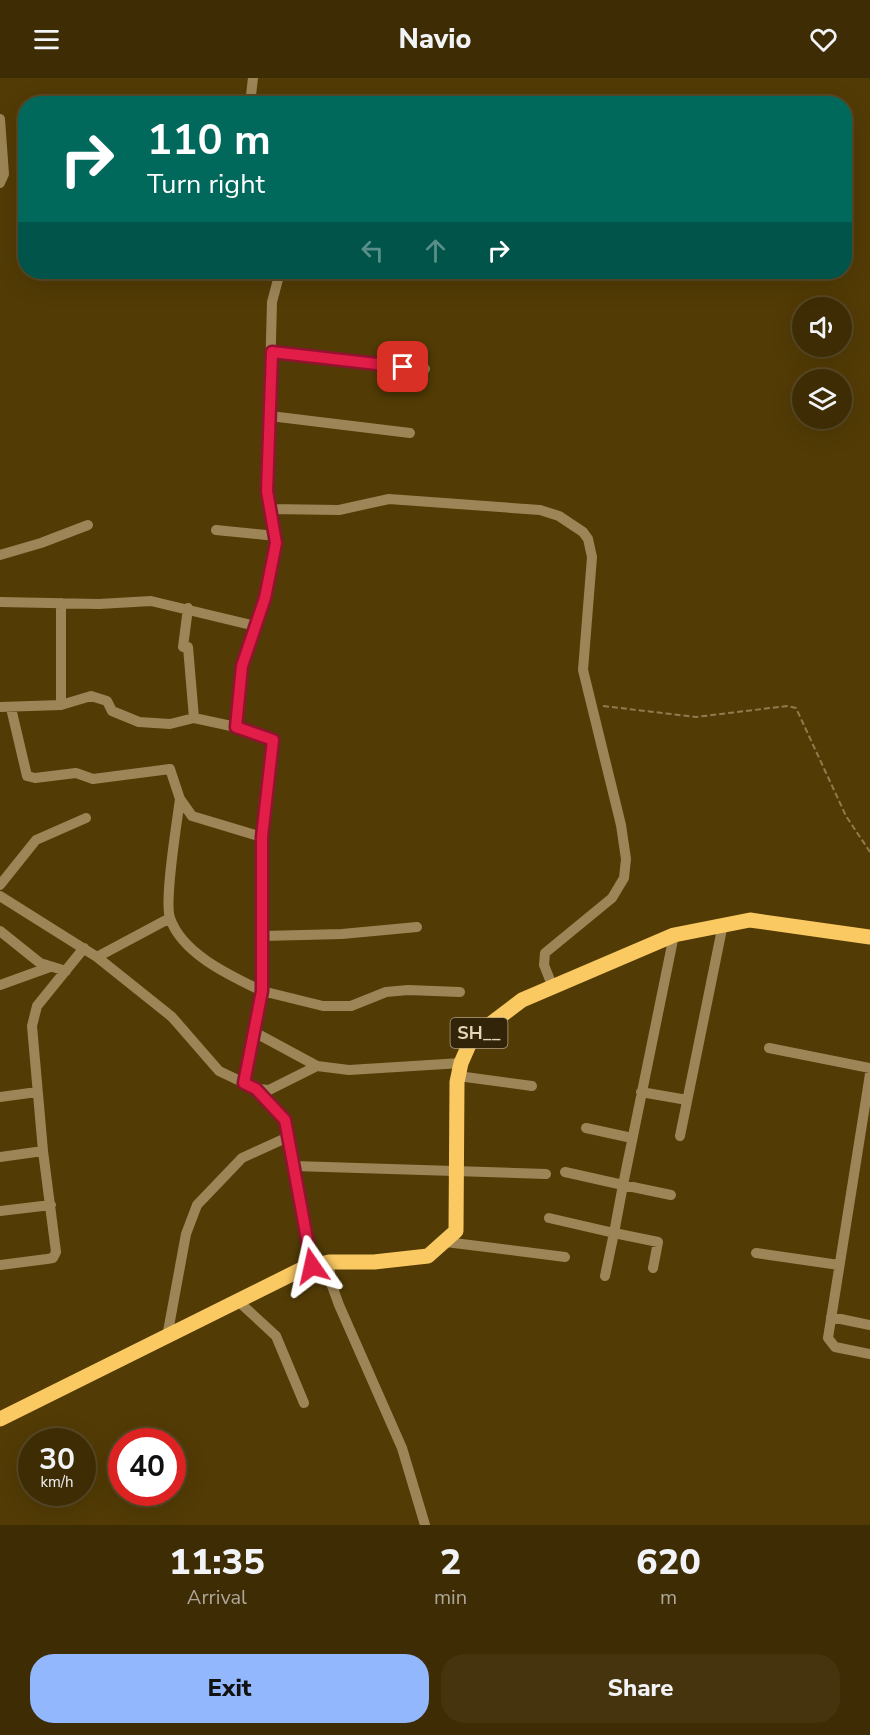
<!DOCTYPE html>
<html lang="en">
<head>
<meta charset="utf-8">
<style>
  :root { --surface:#3e2c04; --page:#45340e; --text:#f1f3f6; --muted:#ada79a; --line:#574826; --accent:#93b7fd }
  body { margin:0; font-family:"Nunito Sans",sans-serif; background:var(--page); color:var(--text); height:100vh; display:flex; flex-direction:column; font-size:22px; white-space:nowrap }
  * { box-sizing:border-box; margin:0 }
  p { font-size:20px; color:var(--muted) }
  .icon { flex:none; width:33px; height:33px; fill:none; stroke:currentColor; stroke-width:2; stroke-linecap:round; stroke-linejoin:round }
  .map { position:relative; height:1447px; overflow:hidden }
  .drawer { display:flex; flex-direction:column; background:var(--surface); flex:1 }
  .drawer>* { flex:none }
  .guide { position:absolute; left:18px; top:18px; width:834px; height:183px; border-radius:24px; box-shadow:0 6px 24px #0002,0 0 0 2px var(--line); background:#00695c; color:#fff; overflow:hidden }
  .tools { position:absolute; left:792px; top:219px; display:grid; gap:12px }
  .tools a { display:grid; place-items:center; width:60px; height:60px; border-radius:50%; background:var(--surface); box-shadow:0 6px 24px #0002,0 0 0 2px var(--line); font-size:30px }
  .speed { position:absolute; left:18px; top:1350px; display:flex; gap:12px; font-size:30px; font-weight:700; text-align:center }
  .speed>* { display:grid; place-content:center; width:78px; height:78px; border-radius:50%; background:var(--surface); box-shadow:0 6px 24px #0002,0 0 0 2px var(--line); line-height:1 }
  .speed small { font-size:15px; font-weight:400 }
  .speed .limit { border:9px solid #d22; background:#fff; color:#111 }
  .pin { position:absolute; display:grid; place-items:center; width:51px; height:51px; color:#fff; margin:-26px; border-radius:12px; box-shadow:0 3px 9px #0006 }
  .me { position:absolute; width:66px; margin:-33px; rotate:349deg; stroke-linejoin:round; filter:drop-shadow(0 0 4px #0008) }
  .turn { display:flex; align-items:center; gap:21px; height:126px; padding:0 30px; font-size:27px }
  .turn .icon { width:78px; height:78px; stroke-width:2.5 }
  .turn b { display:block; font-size:42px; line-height:51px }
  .lanes { display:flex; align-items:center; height:57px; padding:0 30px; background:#0003; justify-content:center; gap:30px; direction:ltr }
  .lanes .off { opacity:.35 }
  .eta { display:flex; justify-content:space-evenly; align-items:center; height:102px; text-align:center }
  .eta b { font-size:36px; font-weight:800; line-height:42px }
  .primary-button { display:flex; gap:12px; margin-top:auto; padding:12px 30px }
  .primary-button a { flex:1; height:69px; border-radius:24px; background:var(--accent); color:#111; font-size:24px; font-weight:800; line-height:69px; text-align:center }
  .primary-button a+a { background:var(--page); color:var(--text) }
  header { display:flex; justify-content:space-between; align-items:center; height:78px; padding:0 30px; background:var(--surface); font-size:27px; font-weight:800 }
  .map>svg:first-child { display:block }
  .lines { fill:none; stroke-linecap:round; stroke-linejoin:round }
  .path { stroke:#907b4f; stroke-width:2; stroke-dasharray:6 3; stroke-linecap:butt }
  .minor { stroke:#9d8557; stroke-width:10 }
  .major { stroke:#fbc962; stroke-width:15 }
  .route-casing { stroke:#92132f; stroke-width:15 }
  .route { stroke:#e11d48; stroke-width:10 }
  .labels { text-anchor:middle; stroke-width:4.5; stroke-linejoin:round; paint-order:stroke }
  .shield { fill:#312409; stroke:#b0a082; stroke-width:1.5 }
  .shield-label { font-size:18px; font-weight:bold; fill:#e6d5b6 }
</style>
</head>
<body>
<header><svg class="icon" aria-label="menu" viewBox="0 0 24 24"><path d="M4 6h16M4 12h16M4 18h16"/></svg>Navio<svg class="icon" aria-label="heart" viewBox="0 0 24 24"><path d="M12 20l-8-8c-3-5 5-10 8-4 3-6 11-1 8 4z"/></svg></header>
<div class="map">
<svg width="870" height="1447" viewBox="0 0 870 1447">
  <rect width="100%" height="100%" fill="#523b05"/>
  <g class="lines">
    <path class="path" d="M 603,628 L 696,639 L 787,628 L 796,630 L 846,738 L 870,774"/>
    <path class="minor" d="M 250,26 L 253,0
      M 0,41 L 4,96 L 0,105
      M 271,274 L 425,291
      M 270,338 L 410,355
      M 270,431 L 339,432 L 389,421 L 540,432 L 559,438 L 583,454 L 588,461 L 592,479 L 583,592 L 621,747 L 626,781 L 624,800 L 612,820 L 545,875 L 544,887 L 552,907
      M 216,452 L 276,458
      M 0,477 L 41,465 L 88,447
      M 0,524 L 99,526 L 151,523 L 255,548
      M 183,569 L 188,530
      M 188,569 L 194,640
      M 61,627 L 61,525
      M 0,629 L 61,627 L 91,618 L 107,623 L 112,633 L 139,644 L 170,646 L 194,640 L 236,649 L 273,662 L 262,759
      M 11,630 L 27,698 L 35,700 L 76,695 L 93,701 L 170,691 L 180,721 L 192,738 L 262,759 L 263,858 L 342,856 L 417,849
      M 236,649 L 242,588 L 265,521 L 276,465 L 267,413 L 272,224 L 280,194
      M 180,721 C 177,744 164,823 170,840 C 182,876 231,898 262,913 L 244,1005
      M 0,807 L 36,762 L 86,740
      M 0,818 L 97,879 L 172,939 L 219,993 L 257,1011 L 285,1042 L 312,1187
      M 0,853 L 40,885 L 66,893
      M 263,858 L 262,913 L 323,928 L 351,928 L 386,914 L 408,912 L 460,914
      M 97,879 L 170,840
      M 0,907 L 50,889
      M 254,954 L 317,988
      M 769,970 L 870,990
      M 870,996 L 828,1260 L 835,1269 L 870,1276
      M 458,998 L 532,1008
      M 257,1011 L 269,1012 L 317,988 L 349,992 L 461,985
      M 641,1014 L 687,1022
      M 0,1019 L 37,1014
      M 586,1050 L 632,1060
      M 680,1058 L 723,846
      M 0,1079 L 43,1073
      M 294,1088 L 546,1096
      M 565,1094 L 623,1107 L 674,857
      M 0,1133 L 51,1127
      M 549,1140 L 614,1155 L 623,1107 L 671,1117
      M 446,1164 L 565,1179
      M 756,1175 L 839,1187
      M 329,1184 L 331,1205 L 339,1227 L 402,1370 L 425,1447
      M 0,1187 L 47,1181 L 53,1180 L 56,1174 L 43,1073 L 32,948 L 37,928 L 84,870
      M 605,1198 L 614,1155 L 658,1164 L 653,1190
      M 237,1222 L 276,1258 L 304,1325
      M 831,1239 L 870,1247
      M 167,1259 L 186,1156 L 197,1127 L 242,1080 L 288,1059"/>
    <path class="major" d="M 0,1341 L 300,1192 L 329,1184 L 374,1184 L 428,1178 L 456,1153 L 457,1004 L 461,985 L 472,960 L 522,922 L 674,857 L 750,842 L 870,859"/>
  </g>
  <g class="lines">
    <defs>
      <path id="route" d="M 312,1188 L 285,1042 L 256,1011 L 244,1005 L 262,913 L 262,759 L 273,662 L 236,649 L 242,588 L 265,520 L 276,465 L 267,413 L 272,274 L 403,289"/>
    </defs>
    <use href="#route" class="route-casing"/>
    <use href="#route" class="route"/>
  </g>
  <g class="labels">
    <rect class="shield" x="450.5" y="940" width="57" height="30" rx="4.5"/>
    <g class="shield-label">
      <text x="479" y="961">SH__</text>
    </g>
  </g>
</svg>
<div class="tools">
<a><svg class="icon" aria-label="sound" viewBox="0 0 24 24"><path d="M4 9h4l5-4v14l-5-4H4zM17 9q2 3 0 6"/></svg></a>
<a><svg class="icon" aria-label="layers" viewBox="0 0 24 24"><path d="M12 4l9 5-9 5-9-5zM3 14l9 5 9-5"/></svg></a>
</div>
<div class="speed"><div>30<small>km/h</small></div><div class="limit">40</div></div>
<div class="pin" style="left:403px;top:289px;background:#d93025"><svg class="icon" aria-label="arrive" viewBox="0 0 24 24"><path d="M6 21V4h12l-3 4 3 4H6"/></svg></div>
<svg class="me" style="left:312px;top:1188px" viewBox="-20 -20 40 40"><path d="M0-17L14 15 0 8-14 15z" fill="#e11d48" stroke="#fff" stroke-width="4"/></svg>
<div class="guide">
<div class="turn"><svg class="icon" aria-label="right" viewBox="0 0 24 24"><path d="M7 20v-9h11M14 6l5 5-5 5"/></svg><div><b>110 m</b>Turn right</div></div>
<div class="lanes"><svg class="icon off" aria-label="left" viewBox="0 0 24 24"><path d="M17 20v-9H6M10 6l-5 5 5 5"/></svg><svg class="icon off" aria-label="ahead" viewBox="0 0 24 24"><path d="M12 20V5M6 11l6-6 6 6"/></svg><svg class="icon" aria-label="right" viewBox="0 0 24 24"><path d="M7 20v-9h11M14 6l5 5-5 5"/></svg></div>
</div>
</div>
<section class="drawer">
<div class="eta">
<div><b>11:35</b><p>Arrival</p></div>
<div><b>2</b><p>min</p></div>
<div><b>620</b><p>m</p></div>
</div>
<div class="primary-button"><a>Exit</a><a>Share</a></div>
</section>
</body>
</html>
